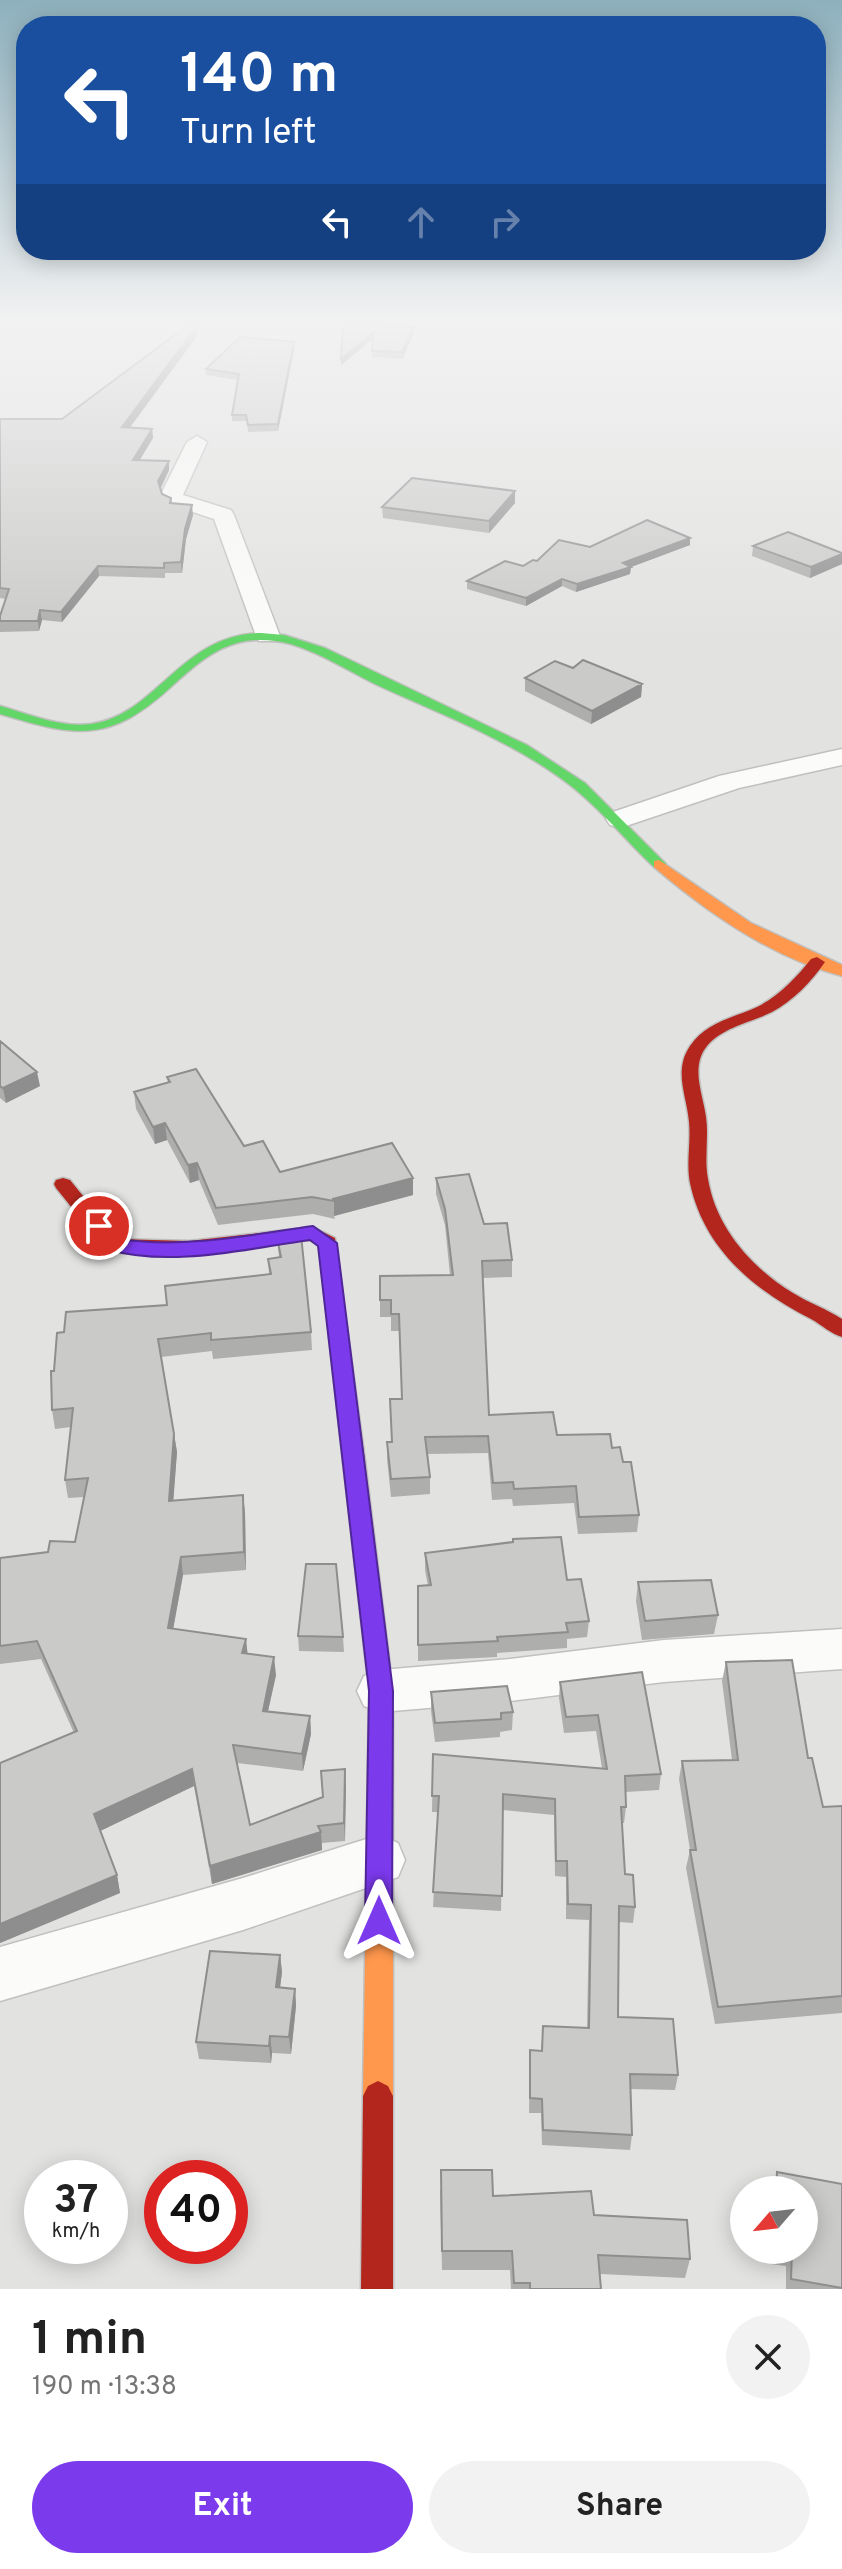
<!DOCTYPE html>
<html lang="en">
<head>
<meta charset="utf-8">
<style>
  :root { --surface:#fff; --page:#f2f2f2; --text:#222; --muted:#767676; --accent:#7c3aed }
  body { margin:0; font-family:Overpass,sans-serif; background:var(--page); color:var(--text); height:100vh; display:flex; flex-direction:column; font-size:30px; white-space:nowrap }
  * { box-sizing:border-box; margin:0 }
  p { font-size:26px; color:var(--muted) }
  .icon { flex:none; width:44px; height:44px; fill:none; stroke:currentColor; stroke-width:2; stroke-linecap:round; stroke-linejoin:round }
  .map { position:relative; height:2289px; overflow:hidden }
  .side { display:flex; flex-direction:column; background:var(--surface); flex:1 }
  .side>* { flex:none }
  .banner { position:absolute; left:16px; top:16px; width:810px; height:244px; border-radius:32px; box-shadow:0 4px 20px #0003; background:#1a4fa0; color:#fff; overflow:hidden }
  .needle { width:52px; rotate:242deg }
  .buttons { position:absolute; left:730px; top:2176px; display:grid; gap:16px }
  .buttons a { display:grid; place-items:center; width:88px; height:88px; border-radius:50%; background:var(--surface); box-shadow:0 4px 20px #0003; font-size:40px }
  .speed { position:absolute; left:24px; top:2160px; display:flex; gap:16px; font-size:40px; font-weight:700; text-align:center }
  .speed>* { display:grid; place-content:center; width:104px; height:104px; border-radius:50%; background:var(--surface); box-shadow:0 4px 20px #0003; line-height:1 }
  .speed small { font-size:20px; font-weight:400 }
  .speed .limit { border:12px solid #d22; background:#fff; color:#111 }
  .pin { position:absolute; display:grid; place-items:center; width:68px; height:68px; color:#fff; margin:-34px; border:4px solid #fff; border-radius:50%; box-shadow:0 2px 8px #0007 }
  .me { position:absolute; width:88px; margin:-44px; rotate:0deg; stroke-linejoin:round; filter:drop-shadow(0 0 6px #0008) }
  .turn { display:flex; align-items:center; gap:28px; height:168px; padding:0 32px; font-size:36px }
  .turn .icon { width:104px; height:104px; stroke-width:2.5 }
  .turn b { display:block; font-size:56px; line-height:68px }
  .lanes { display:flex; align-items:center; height:76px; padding:0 32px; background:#0003; justify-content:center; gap:40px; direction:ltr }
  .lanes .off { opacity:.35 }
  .round { display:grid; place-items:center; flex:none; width:84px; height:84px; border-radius:42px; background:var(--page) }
  .head { display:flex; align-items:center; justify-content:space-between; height:136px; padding:0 32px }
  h1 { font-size:48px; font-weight:700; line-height:60px }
  .action { display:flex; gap:16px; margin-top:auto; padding:16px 32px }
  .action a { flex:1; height:92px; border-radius:48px; background:var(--accent); color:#fff; font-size:32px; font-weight:700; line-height:92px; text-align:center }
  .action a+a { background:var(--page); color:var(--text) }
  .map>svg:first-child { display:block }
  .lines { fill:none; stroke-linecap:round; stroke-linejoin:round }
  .street-casing { stroke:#c0c0bf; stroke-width:3 }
  .fast-casing { stroke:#c0c0bf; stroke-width:3 }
  .slow-casing { stroke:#c0c0bf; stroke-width:3 }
  .jam-casing { stroke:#c0c0bf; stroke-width:3 }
  .street { fill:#fbfbfa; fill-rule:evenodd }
  .fast { fill:#63d668; fill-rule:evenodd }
  .slow { fill:#ff974d; fill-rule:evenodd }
  .jam { fill:#b3261e; fill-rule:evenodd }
  .wall { fill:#aeafad }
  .shaded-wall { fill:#8d8e8d }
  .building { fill:#cacbc9; stroke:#8d8e8d; stroke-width:2 }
  .route { fill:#7c3aed; stroke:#51269a; stroke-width:2 }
</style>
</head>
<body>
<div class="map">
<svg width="842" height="2289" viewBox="0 0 842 2289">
  <rect width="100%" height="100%" fill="#e2e2e1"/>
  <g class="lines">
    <defs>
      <path id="street" d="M 197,436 L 207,442 L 183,495 L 231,510 L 234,515 L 280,636 L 277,641 L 259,641 L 256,636 L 214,519 L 166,503 L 162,492 L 187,442 Z
        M 842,749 L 842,765 L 739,788 L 620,828 L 610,825 L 606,819 L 610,813 L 719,776 Z
        M 842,1629 L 842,1669 L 664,1682 L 510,1701 L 381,1712 L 364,1706 L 357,1691 L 364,1676 L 381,1670 L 510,1659 L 664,1640 Z
        M 379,1835 L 398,1843 L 405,1860 L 398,1877 L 243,1930 L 0,2001 L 0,1947 L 243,1878 Z"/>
      <path id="fast" d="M 261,633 L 284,635 L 325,648 L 527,745 L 585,783 L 666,864 L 664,867 L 654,867 C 623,838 597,804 562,779 C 504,737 437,713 373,683 C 346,669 320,653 291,644 C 274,640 254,638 237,643 C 211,650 191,669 172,686 C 109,744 77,737 0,714 L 0,706 C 29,714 60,728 91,724 C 157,715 181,634 261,633 Z"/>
      <path id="slow" d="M 659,860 L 751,923 L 842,965 L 842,976 C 772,958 708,913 654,867 L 654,861 Z
        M 354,1453 L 362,1455 L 365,1461 L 393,1691 L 393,2096 L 388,2106 L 378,2111 L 368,2106 L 363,2096 L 369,1691 L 343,1461 L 346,1455 Z"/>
      <path id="jam" d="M 817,957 L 825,962 C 811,982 793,1001 772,1012 C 750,1023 723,1027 707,1046 C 690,1067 703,1094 706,1117 C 709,1138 704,1158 708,1179 C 716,1228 752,1268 793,1293 C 809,1303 827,1309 842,1319 L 842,1337 C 831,1334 822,1325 811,1319 C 754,1290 704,1249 690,1183 C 686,1163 691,1143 689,1122 C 687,1096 673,1071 690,1046 C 706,1022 733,1018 757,1007 C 779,996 796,978 811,959 Z
        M 63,1178 L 70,1180 L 118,1239 L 189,1241 L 313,1227 L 335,1238 L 365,1461 L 362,1467 L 354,1469 L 346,1467 L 343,1461 L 319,1246 L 310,1240 L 189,1255 L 113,1252 L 106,1250 L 56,1188 L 54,1184 L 56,1180 Z
        M 378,2081 L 388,2086 L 393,2096 L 393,2289 L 361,2289 L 363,2096 L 368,2086 Z"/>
    </defs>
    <use href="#street" class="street-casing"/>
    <use href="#fast" class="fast-casing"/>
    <use href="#slow" class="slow-casing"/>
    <use href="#jam" class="jam-casing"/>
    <use href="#street" class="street"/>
    <use href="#fast" class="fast"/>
    <use href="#slow" class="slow"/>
    <use href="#jam" class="jam"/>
  </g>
  <path class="wall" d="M 343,323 L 389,323 L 388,326 L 414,333 L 402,359 L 372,357 L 373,338 L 341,365 Z
    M 196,327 L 197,336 L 129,428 L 152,429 L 153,438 L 140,460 L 169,461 L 169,470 L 161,488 L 162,494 L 171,498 L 172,503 L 193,515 L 186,539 L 182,573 L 165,573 L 165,578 L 99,576 L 62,622 L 42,620 L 39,631 L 0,632 L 0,616 L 6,599 L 0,598 L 0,419 L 62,419 Z
    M 294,342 L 294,349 L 278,431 L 248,432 L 247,421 L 232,421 L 232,415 L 238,380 L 206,375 L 206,369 Z
    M 515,503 L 489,533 L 383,518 L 382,507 Z
    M 690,538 L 690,545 L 631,567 L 630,574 L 576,592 L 562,586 L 526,606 L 467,589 L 467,581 L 590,547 Z
    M 753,546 L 842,564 L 810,578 L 752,556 Z
    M 573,668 L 642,684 L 641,697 L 591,724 L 525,691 L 525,678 Z
    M 0,1041 L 40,1086 L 6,1103 L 0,1098 Z
    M 167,1077 L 244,1146 L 280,1172 L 413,1195 L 334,1216 L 335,1219 L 313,1214 L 218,1225 L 199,1180 L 190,1183 L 167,1140 L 155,1144 L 136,1109 L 134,1092 L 168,1083 Z
    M 436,1178 L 484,1224 L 512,1260 L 512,1277 L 483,1278 L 489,1415 L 557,1435 L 612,1448 L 623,1462 L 639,1515 L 637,1532 L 578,1534 L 574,1503 L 513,1506 L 512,1499 L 492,1500 L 488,1453 L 428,1454 L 430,1477 L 430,1494 L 391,1497 L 387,1459 L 387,1442 L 392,1442 L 402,1399 L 399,1331 L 391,1331 L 391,1317 L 380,1317 L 380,1276 L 450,1275 L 445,1225 L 436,1194 Z
    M 277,1238 L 311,1332 L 312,1350 L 213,1359 L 212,1351 L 161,1357 L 177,1452 L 173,1500 L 243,1495 L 245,1513 L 246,1570 L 183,1575 L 173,1629 L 247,1653 L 276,1675 L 268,1711 L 310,1716 L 311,1734 L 303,1771 L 237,1763 L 250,1825 L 323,1797 L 345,1769 L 345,1841 L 322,1843 L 322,1850 L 212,1884 L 194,1786 L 100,1831 L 117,1875 L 120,1893 L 0,1943 L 74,1733 L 41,1659 L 0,1664 L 0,1558 L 48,1552 L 75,1542 L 84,1497 L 68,1498 L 65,1480 L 71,1427 L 55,1429 L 52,1410 L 54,1371 L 64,1332 L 167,1305 L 269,1274 L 268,1259 L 279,1257 Z
    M 513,1542 L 567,1580 L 589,1621 L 587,1637 L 567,1639 L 567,1648 L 497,1653 L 497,1657 L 418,1661 L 418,1586 L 428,1586 L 425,1570 L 425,1553 Z
    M 638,1582 L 718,1615 L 714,1634 L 642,1640 L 636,1601 Z
    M 298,1636 L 343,1637 L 344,1652 L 299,1651 Z
    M 726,1662 L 808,1758 L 823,1807 L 842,1806 L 842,2013 L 715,2024 L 686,1868 L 690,1850 L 679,1779 L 682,1761 L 732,1760 L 722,1681 Z
    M 642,1672 L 661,1774 L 659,1790 L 626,1792 L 626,1807 L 624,1823 L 622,1823 L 625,1874 L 635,1907 L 633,1923 L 619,1922 L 618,2017 L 678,2075 L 675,2090 L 630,2089 L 632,2135 L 630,2150 L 542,2145 L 541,2113 L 529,2113 L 530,2050 L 541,2051 L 543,2026 L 587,2028 L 589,1920 L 566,1919 L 566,1877 L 555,1876 L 554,1815 L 503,1810 L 501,1911 L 433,1907 L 438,1812 L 432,1812 L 433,1754 L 602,1768 L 596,1731 L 564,1733 L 559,1698 L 560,1682 Z
    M 431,1692 L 513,1712 L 512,1730 L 500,1732 L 500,1737 L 435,1742 L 431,1711 Z
    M 280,1955 L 282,1972 L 280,1987 L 295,1989 L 296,2006 L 291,2054 L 272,2053 L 271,2063 L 199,2059 L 196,2042 Z
    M 777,2172 L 842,2184 L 842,2289 L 786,2289 L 786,2266 L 771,2264 L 771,2250 L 804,2250 L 804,2190 L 772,2190 Z
    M 440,2190 L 493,2196 L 594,2215 L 690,2259 L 685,2278 L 600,2274 L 601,2289 L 511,2289 L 510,2270 L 442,2270 Z"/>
  <path class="shaded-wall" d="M 196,327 L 197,336 L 123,437 L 122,427 Z
    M 414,327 L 414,333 L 402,359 L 402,352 Z
    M 374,332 L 374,338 L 341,365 L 341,359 Z
    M 294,342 L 294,349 L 278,431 L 278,424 Z
    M 152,429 L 153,438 L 134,469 L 133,460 Z
    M 169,461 L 169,470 L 159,491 L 158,481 Z
    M 515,491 L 515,503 L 489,533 L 489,521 Z
    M 192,505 L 193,515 L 186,539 L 182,573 L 181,562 L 185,529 Z
    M 690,538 L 690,545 L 631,567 L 630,574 L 576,592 L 577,584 L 623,563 Z
    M 842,554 L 842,564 L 810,578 L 811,567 Z
    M 98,566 L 99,576 L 62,622 L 61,612 Z
    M 562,579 L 562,586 L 526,606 L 526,598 Z
    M 40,610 L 42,620 L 39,631 L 38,621 Z
    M 642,684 L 641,697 L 591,724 L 592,711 Z
    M 37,1072 L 40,1086 L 6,1103 L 3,1088 Z
    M 165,1123 L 167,1140 L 155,1144 L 153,1127 Z
    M 197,1163 L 199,1180 L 190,1183 L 188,1165 Z
    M 413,1178 L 413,1195 L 334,1216 L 334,1201 L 333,1199 Z
    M 174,1434 L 177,1452 L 172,1519 L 169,1501 Z
    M 243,1495 L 245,1513 L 246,1570 L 244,1552 Z
    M 181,1557 L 183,1575 L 170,1646 L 168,1628 Z
    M 246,1639 L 248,1657 L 242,1653 Z
    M 274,1657 L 276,1675 L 264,1729 L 263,1711 Z
    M 310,1716 L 311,1734 L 303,1771 L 302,1754 Z
    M 192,1769 L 194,1786 L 98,1832 L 94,1814 Z
    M 345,1769 L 346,1787 L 345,1841 L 344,1823 Z
    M 321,1832 L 322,1850 L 212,1884 L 210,1866 Z
    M 117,1875 L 120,1893 L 0,1943 L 0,1924 Z
    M 280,1955 L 282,1972 L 278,2004 L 276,1987 Z
    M 295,1989 L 296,2006 L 291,2054 L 289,2037 Z
    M 270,2036 L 272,2053 L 271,2063 L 269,2046 Z"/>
  <path class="building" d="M 191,323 L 196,327 L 122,427 L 152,429 L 133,460 L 169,461 L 158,481 L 162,494 L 171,498 L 170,503 L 192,505 L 185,529 L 181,562 L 164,563 L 164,568 L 98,566 L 61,612 L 40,610 L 38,621 L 0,621 L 0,616 L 9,589 L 0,588 L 0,419 L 62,419 Z
    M 343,323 L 385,323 L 381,326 L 414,327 L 402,352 L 372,351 L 374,332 L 341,359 Z
    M 240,337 L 294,342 L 278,424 L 248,425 L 246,415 L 232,415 L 239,374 L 206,369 Z
    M 412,478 L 515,491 L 489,521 L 382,507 Z
    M 647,520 L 690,538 L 623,563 L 631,567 L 577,584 L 562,579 L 526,598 L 467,581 L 505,561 L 523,566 L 533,560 L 537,561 L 559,540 L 590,547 Z
    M 788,532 L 842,553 L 842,554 L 811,567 L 753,546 Z
    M 583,660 L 642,684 L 592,711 L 525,678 L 555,661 L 573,668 Z
    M 0,1041 L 37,1072 L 3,1088 L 0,1086 Z
    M 196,1069 L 244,1146 L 263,1141 L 280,1172 L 392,1143 L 413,1178 L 333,1199 L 334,1201 L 312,1197 L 216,1208 L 197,1163 L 188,1165 L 165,1123 L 153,1127 L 134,1092 L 170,1082 L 167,1077 Z
    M 469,1174 L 484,1224 L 507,1223 L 512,1260 L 482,1261 L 489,1415 L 553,1412 L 557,1435 L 610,1434 L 612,1448 L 620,1447 L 623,1462 L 631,1462 L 639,1515 L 579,1517 L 576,1486 L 514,1489 L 513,1482 L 493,1483 L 488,1436 L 425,1437 L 430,1477 L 391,1479 L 387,1442 L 392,1442 L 390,1399 L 402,1399 L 399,1314 L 391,1314 L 391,1300 L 380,1300 L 380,1276 L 453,1275 L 445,1209 L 436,1178 Z
    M 301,1235 L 311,1332 L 211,1340 L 211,1333 L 158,1339 L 174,1434 L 169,1501 L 243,1495 L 244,1552 L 181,1557 L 168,1628 L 246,1639 L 242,1653 L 274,1657 L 263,1711 L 310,1716 L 302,1754 L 233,1745 L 250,1825 L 323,1797 L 321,1771 L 345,1769 L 344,1823 L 318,1826 L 321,1832 L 210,1866 L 192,1769 L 94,1814 L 117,1875 L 0,1924 L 0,1763 L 77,1731 L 37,1641 L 0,1646 L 0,1558 L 48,1552 L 50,1541 L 75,1542 L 88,1478 L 65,1480 L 73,1408 L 52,1410 L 51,1371 L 54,1371 L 57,1333 L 64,1332 L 66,1312 L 167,1305 L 165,1286 L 271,1274 L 268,1259 L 281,1257 L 277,1238 Z
    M 561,1537 L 567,1580 L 581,1579 L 589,1621 L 566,1623 L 568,1632 L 497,1637 L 498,1641 L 418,1645 L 418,1586 L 431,1585 L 425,1553 L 513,1542 L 513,1539 Z
    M 306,1564 L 336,1564 L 343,1637 L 298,1636 Z
    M 711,1580 L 718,1615 L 645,1621 L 638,1582 Z
    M 792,1660 L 808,1758 L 812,1758 L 823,1807 L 842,1806 L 842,1996 L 718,2007 L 690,1850 L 696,1850 L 682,1761 L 738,1760 L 726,1662 Z
    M 642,1672 L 661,1774 L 625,1776 L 626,1807 L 621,1807 L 625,1874 L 633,1875 L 635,1907 L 619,1906 L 618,2017 L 673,2019 L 678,2075 L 630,2074 L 632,2135 L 543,2130 L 542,2099 L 530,2098 L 530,2050 L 542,2051 L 543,2026 L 589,2028 L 591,1905 L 568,1904 L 567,1861 L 556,1861 L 555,1799 L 503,1794 L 502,1896 L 433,1892 L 439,1796 L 432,1796 L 433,1754 L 607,1769 L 598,1715 L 566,1717 L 560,1682 Z
    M 507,1686 L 513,1712 L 501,1713 L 501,1719 L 435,1723 L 431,1692 Z
    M 210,1951 L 280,1955 L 276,1987 L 295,1989 L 289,2037 L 270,2036 L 269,2046 L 196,2042 Z
    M 441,2170 L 492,2170 L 493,2196 L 591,2191 L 594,2215 L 687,2220 L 690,2259 L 598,2255 L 601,2289 L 530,2289 L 530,2283 L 514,2283 L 512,2251 L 442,2251 Z
    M 777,2172 L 842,2184 L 842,2288 L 791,2279 L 792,2251 L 788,2250 L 804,2250 L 804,2190 L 776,2190 Z"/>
  <linearGradient id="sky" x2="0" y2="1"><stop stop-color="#8db0bd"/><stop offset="0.5" stop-color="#f2f2f2"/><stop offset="1" stop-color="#f2f2f2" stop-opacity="0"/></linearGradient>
  <rect width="842" height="643" fill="url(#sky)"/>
  <path class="route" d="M 99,1219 L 106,1221 L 119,1239 C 184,1249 249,1235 313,1226 L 337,1243 L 393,1691 L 392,1921 L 388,1931 L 379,1935 L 369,1931 L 365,1921 L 369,1691 L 318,1246 L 310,1240 C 244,1249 171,1268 106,1249 L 89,1226 Z"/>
</svg>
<div class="buttons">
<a><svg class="needle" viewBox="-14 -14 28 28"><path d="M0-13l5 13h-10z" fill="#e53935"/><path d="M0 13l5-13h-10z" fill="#767676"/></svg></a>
</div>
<div class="speed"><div>37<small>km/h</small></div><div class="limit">40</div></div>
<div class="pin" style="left:99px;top:1226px;background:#d93025"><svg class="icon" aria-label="arrive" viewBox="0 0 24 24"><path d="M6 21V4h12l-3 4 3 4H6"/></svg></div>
<svg class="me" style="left:379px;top:1921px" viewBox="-20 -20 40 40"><path d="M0-17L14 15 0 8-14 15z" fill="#7c3aed" stroke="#fff" stroke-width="4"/></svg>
<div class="banner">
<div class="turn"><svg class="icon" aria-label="left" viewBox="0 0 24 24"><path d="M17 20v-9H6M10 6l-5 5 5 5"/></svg><div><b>140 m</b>Turn left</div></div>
<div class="lanes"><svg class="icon" aria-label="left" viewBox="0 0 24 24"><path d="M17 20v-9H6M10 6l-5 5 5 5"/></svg><svg class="icon off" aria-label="ahead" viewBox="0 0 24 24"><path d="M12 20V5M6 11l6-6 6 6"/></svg><svg class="icon off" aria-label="right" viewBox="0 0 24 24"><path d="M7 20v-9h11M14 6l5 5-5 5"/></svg></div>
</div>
</div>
<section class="side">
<div class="head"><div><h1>1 min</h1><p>190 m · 13:38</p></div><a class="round"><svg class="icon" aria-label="close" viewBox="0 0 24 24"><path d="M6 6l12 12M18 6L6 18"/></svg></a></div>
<div class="action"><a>Exit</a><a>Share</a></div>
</section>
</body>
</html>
